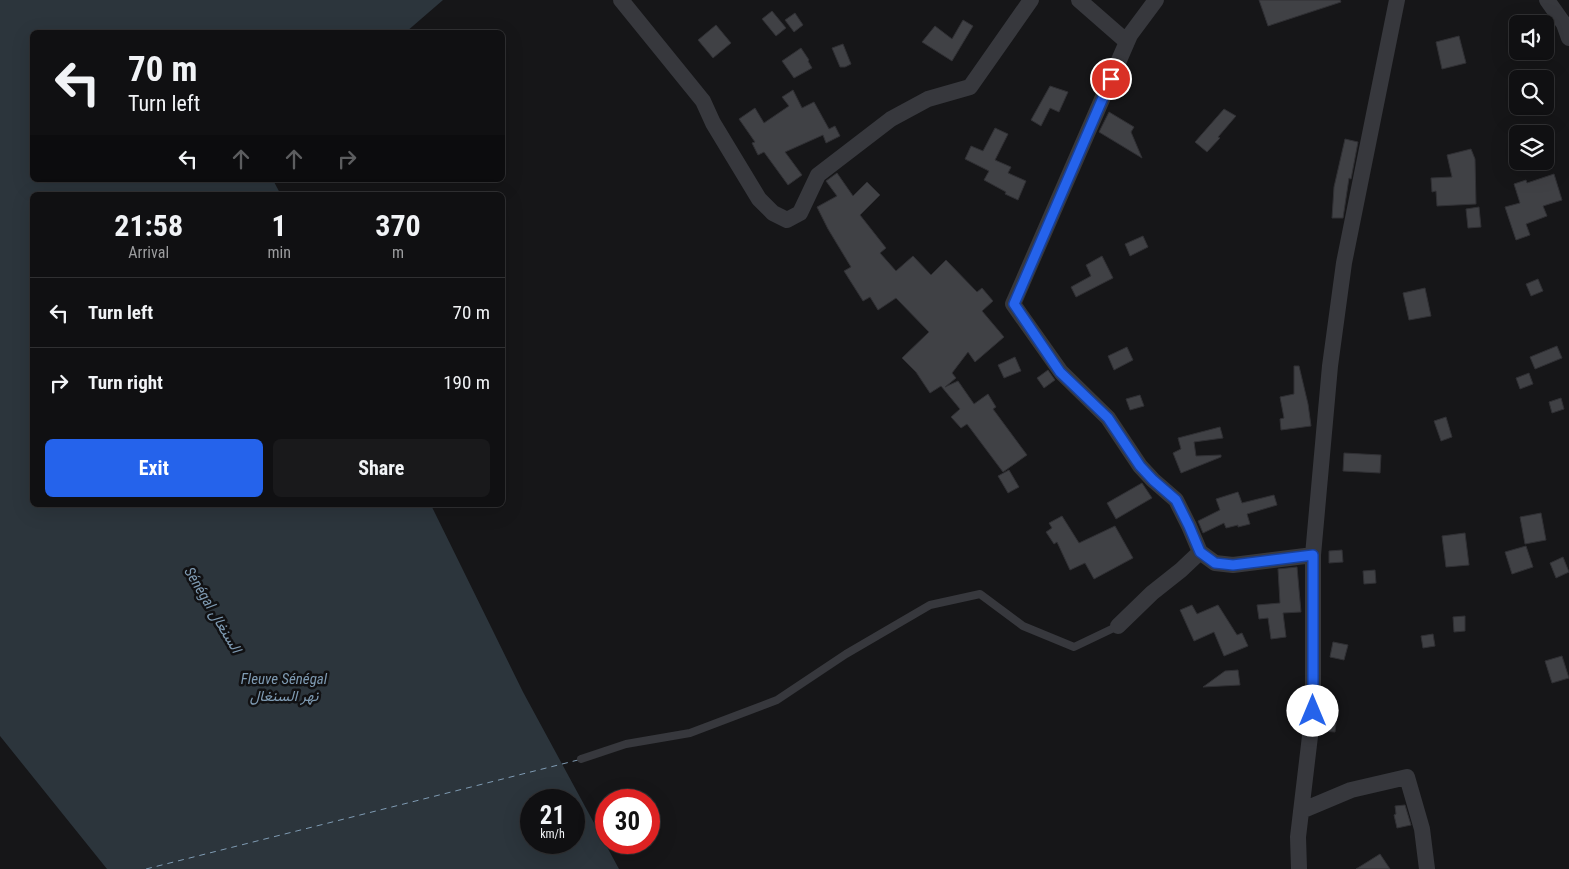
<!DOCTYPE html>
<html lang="en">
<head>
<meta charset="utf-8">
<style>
  :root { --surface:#101012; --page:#19191b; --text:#f1f3f6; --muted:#9c9d9f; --line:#303032; --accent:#2563eb }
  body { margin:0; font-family:"Roboto Condensed",Vazirmatn,sans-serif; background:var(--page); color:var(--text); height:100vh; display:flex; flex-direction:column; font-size:19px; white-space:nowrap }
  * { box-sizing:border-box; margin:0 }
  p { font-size:16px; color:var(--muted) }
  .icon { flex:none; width:28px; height:28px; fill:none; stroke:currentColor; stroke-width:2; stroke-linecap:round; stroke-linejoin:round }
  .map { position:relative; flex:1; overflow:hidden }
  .drawer { position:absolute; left:30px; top:192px; width:475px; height:315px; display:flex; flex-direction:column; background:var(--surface); border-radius:8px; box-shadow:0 5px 20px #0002,0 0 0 1px var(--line) }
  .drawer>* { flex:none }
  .hud { position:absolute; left:30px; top:30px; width:475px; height:152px; border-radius:8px; box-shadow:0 5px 20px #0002,0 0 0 1px var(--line); background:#101012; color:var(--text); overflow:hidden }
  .fabs { position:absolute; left:1509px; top:15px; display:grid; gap:10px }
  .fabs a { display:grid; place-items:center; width:45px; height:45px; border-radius:8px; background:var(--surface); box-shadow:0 5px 20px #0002,0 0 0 1px var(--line); font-size:25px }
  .speed { position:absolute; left:520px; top:789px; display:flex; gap:10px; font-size:25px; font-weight:700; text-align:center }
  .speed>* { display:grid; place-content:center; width:65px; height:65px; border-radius:50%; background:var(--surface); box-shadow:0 5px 20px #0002,0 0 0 1px var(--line); line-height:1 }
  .speed small { font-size:12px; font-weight:400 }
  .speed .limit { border:8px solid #d22; background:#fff; color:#111 }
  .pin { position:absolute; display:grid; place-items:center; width:42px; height:42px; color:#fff; margin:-21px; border:2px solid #fff; border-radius:50%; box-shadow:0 1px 5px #0007 }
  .me { position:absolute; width:55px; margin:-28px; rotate:0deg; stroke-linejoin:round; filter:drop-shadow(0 0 4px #0008) }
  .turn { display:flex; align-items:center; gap:18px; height:105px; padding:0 15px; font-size:22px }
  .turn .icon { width:65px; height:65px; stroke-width:2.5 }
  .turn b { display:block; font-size:35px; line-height:42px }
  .lanes { display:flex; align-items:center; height:48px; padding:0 15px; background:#0003; justify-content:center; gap:25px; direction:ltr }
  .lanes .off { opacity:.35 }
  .eta { display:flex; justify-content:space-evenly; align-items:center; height:85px; text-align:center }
  .eta b { font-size:30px; font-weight:700; line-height:35px }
  .button { display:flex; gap:10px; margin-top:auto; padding:10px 15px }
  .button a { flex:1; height:58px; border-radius:8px; background:var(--accent); color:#fff; font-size:20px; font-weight:700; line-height:58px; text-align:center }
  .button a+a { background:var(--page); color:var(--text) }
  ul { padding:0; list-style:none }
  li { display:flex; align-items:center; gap:15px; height:70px; padding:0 15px; border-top:1px solid var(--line) }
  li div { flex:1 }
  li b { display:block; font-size:19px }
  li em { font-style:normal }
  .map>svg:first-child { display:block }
  .water { fill:#2c353c; fill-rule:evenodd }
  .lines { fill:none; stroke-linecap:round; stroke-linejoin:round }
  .ferry { stroke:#7f9bb3; stroke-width:1; stroke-dasharray:6 5; stroke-linecap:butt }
  .building { fill:#404145; stroke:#303034 }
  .lane { stroke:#37383d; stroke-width:8 }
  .street { stroke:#37383d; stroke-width:16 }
  .route-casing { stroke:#184099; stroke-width:12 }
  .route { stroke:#2563eb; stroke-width:9 }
  .labels { text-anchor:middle; stroke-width:5; stroke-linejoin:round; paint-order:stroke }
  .water-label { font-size:15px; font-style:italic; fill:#7f9bb3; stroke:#111113 }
</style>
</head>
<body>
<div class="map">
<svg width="1569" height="869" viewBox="0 0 1569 869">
  <rect width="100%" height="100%" fill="#161618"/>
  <path class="water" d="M 0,0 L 443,0 L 406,32 L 32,32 L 32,180 L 273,180 L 281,195 L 32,195 L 32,505 L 431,505 L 523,692 L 619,869 L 107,869 L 0,736 ZM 531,800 L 574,800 L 574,842 L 531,842 Z"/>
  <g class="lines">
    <path class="ferry" d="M 146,869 L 578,760"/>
  </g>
  <path class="building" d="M 1259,0 L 1340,0 L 1341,2 L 1268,26 Z
    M 772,11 L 786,28 L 776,36 L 762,19 Z
    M 795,13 L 803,25 L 794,32 L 785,20 Z
    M 963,20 L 973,26 L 952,61 L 922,42 L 935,26 L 952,39 Z
    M 716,25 L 731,43 L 713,58 L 698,40 Z
    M 1459,36 L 1466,63 L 1442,69 L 1436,42 Z
    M 843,44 L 851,64 L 845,67 L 840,67 L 832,48 Z
    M 801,48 L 809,60 L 808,61 L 812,68 L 794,78 L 782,61 Z
    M 1050,86 L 1068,92 L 1059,112 L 1050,108 L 1041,126 L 1031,120 Z
    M 793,90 L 802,108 L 814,102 L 829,129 L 835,126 L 840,136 L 826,143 L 823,135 L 785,152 L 802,175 L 788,185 L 764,152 L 758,155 L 752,143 L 755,142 L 739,119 L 755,108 L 764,123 L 789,106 L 782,97 Z
    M 1224,109 L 1236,116 L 1218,137 L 1220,138 L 1207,152 L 1195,142 Z
    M 1109,112 L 1134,127 L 1131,132 L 1142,158 L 1099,132 Z
    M 995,128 L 1008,134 L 995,160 L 1011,167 L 1008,173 L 1026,181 L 1018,200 L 1005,194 L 1006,192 L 984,180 L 989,171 L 965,159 L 971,146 L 983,151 Z
    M 1345,139 L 1358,142 L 1351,179 L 1349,178 L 1343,218 L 1332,218 L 1334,187 Z
    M 1471,149 L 1475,159 L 1476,204 L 1437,206 L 1436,191 L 1432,192 L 1431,178 L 1452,177 L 1447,155 Z
    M 837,173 L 853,196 L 867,182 L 880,195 L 860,215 L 886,248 L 880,253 L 896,271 L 913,256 L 931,275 L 946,260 L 977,292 L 982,288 L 993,301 L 982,311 L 1004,337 L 975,362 L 968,352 L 952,373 L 956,378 L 945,387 L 958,381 L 974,404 L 988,394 L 996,407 L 993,409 L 1027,455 L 1003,472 L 967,424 L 961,428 L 951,417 L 960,409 L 941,386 L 930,393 L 916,372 L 902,358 L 929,332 L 896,298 L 878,310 L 870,297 L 863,301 L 844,271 L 851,267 L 828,229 L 817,207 L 837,196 L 826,181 Z
    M 1554,174 L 1562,200 L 1543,206 L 1547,216 L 1526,224 L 1530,235 L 1516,240 L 1505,207 L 1520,203 L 1514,184 L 1526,180 L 1527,183 Z
    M 1479,207 L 1481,227 L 1468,228 L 1466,209 Z
    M 1143,236 L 1148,247 L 1130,256 L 1125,244 Z
    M 1102,256 L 1113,278 L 1076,297 L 1071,287 L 1091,276 L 1086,265 Z
    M 1538,279 L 1543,291 L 1531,296 L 1526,284 Z
    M 1425,288 L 1431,316 L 1409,320 L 1403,293 Z
    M 1557,346 L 1562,358 L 1535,369 L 1530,357 Z
    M 1127,347 L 1133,360 L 1114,370 L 1108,356 Z
    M 1015,357 L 1021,371 L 1004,378 L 998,365 Z
    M 1294,366 L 1299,366 L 1308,404 L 1311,426 L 1281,430 L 1280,419 L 1284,418 L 1280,397 L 1294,394 Z
    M 1048,370 L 1055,380 L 1044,388 L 1037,378 Z
    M 1529,373 L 1533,384 L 1520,389 L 1516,378 Z
    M 1140,395 L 1144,406 L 1130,410 L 1126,399 Z
    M 1561,398 L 1564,409 L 1552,413 L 1549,402 Z
    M 1446,417 L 1452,437 L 1441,441 L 1434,421 Z
    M 1220,427 L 1223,438 L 1194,442 L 1196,456 L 1221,455 L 1221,457 L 1181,473 L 1173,453 L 1181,449 L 1178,438 Z
    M 1344,453 L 1381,455 L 1380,473 L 1343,471 Z
    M 1009,470 L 1019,487 L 1008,493 L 998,476 Z
    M 1142,483 L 1152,498 L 1116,519 L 1107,503 Z
    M 1238,492 L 1242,503 L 1274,495 L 1277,505 L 1247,514 L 1250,524 L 1238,527 L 1238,525 L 1226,528 L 1224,523 L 1203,533 L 1198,521 L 1220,510 L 1216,499 Z
    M 1541,513 L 1546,540 L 1525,544 L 1520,517 Z
    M 1062,516 L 1079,543 L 1115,526 L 1133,558 L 1094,579 L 1085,563 L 1070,570 L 1057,542 L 1054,544 L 1046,532 L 1052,528 L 1049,523 Z
    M 1465,533 L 1469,565 L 1446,567 L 1442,536 Z
    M 1526,546 L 1533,567 L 1512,574 L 1505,552 Z
    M 1342,550 L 1343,562 L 1329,563 L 1329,551 Z
    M 1563,557 L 1569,572 L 1556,578 L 1550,563 Z
    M 1297,567 L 1301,612 L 1283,613 L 1286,637 L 1271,639 L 1268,618 L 1259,619 L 1257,605 L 1280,603 L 1278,569 Z
    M 1375,570 L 1376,583 L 1364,584 L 1363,571 Z
    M 1192,605 L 1197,614 L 1218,605 L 1237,635 L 1242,633 L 1248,646 L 1224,656 L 1214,632 L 1194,641 L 1180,610 Z
    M 1465,616 L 1465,631 L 1454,632 L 1453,617 Z
    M 1433,634 L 1435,646 L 1423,648 L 1421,636 Z
    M 1333,642 L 1348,645 L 1344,660 L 1330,657 Z
    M 1562,656 L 1569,678 L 1552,683 L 1545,661 Z
    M 1238,670 L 1240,685 L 1203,687 L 1225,671 Z
    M 1323,712 L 1337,713 L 1335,732 L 1321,731 Z
    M 1405,805 L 1411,825 L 1397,828 L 1394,815 L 1396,814 L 1395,806 Z
    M 1380,854 L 1390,869 L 1356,869 Z"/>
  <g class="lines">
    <path class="lane" d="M 581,759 L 626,744 L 690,733 L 777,700 L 846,654 L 930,605 L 980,594 L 1023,626 L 1074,647 L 1118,626"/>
    <path class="street" d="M 621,0 L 703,101 L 713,123 L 759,199 L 773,213 L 787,220 L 800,213 L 818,175 L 891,119 L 928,99 L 970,87 L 1031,0
      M 1079,0 L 1127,42
      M 1156,0 L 1130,35 L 1013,304 L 1061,372 L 1108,418 L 1140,466 L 1153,480 L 1176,500 L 1189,526 L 1200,552 L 1215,563 L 1233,565 L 1313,555
      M 1547,0 L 1564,24 L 1569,38
      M 1118,626 L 1152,593 L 1181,570 L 1200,552
      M 1301,811 L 1351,790 L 1407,777 L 1422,829 L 1427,869
      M 1299,869 L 1298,837 L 1313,711 L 1313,555 L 1330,366 L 1344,263 L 1397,0"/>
  </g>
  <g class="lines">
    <defs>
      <path id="route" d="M 1111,79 L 1014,304 L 1060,372 L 1108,418 L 1140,466 L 1153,480 L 1176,500 L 1189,526 L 1200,552 L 1215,563 L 1233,565 L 1313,555 L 1313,711"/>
    </defs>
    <use href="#route" class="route-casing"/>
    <use href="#route" class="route"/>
  </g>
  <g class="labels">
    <g class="water-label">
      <text transform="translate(213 610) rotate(59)" y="5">Sénégal السنغال</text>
      <text x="284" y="684">Fleuve Sénégal<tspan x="284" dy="17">نهر السنغال</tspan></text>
    </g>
  </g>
</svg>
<div class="fabs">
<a><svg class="icon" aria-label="sound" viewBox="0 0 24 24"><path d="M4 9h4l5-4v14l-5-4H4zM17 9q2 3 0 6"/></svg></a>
<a><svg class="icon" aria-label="search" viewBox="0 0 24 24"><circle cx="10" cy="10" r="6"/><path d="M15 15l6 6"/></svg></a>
<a><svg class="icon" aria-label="layers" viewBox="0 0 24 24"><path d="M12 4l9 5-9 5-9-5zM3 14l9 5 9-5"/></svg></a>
</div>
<div class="speed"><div>21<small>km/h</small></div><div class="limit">30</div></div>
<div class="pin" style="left:1111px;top:79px;background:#d93025"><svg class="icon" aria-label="arrive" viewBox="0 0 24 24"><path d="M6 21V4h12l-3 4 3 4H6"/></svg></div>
<svg class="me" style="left:1313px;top:711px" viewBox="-20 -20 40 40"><circle r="19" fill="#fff"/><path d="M0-13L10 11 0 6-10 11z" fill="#2563eb"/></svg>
<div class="hud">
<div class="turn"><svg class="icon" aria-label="left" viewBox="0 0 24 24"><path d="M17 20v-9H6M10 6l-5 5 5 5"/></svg><div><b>70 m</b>Turn left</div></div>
<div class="lanes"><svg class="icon" aria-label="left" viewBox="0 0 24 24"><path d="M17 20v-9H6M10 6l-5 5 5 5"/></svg><svg class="icon off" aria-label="ahead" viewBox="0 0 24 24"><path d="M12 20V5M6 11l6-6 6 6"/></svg><svg class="icon off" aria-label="ahead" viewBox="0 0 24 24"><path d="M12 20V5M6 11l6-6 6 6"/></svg><svg class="icon off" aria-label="right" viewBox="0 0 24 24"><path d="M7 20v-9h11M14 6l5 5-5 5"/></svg></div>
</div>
<section class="drawer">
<div class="eta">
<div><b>21:58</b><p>Arrival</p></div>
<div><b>1</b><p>min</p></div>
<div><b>370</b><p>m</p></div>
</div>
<ul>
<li><svg class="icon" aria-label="left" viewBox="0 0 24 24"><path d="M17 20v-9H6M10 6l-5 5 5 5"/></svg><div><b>Turn left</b></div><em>70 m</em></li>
<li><svg class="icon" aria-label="right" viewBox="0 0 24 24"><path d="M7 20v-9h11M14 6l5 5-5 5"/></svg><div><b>Turn right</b></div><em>190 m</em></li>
</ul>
<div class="button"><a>Exit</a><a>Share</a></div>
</section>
</div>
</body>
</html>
